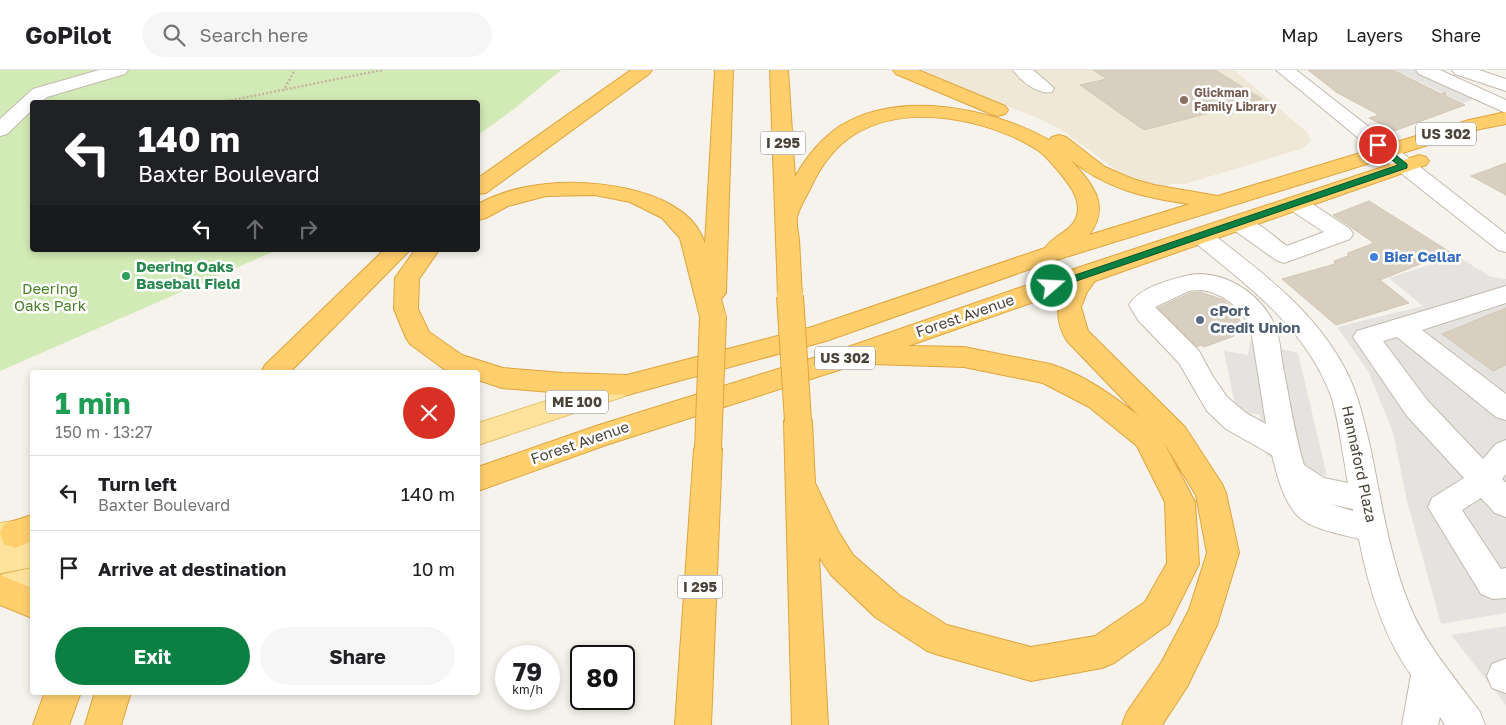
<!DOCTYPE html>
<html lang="en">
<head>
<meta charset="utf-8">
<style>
  :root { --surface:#fff; --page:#f6f6f6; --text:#202124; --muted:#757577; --line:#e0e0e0; --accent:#0b8043 }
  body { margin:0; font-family:"Golos Text",sans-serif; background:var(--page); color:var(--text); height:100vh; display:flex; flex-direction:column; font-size:19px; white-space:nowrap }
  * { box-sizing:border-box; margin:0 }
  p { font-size:16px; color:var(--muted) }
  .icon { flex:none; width:28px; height:28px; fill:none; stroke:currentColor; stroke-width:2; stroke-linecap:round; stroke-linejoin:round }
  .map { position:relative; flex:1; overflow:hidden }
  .details { position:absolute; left:30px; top:300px; width:450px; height:325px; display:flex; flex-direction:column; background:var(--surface); border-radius:5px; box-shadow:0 2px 8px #0003 }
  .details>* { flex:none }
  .top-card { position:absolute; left:30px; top:30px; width:450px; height:152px; border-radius:5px; box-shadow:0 2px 8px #0003; background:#202124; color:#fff; overflow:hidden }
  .speed { position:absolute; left:495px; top:575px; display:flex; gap:10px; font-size:25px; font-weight:700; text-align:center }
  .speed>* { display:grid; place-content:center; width:65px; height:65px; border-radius:50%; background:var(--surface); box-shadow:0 2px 8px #0003; line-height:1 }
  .speed small { font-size:12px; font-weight:400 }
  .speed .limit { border:2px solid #111; border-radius:8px; background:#fff; color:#111 }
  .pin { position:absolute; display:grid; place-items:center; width:42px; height:42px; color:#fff; margin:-21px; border:2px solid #fff; border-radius:50%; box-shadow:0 1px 5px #0007 }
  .me { position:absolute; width:55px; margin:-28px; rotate:71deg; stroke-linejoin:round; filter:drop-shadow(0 0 4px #0008) }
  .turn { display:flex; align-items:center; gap:18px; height:105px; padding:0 25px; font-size:22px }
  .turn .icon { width:65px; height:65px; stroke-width:2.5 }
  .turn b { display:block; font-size:35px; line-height:42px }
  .lanes { display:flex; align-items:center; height:48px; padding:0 25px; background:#0003; justify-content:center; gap:25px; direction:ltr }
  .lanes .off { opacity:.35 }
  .round { display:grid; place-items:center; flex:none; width:52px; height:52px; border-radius:26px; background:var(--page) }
  .headline { display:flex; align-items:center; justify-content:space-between; height:85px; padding:0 25px }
  h1 { font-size:30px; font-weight:700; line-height:38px; color:#1e9e55 }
  .cta { display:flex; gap:10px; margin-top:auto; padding:10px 25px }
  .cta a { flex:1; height:58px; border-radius:30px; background:var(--accent); color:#fff; font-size:20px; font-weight:700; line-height:58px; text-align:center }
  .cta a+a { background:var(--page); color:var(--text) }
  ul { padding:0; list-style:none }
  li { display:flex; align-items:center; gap:15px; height:75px; padding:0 25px; border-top:1px solid var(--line) }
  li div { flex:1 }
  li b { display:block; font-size:19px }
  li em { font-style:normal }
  header { display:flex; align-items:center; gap:30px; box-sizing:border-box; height:70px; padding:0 25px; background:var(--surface); border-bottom:1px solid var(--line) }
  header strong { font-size:24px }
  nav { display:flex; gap:28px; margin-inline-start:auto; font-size:18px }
  .search { width:350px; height:45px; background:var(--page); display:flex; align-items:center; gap:12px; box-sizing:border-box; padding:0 18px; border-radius:28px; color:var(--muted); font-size:19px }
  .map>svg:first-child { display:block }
  .education { fill:#efe8d6 }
  .green { fill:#d2eab5 }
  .parking { fill:#e5e3e0 }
  .building { fill:#d8cfc1; stroke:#d3c7b4 }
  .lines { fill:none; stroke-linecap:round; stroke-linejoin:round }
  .minor-casing { stroke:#c2bbae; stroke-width:2 }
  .major-casing { stroke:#e6c16a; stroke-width:2 }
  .highway-casing { stroke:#e0a43c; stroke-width:2 }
  .path { stroke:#c4b79f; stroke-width:2.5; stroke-dasharray:2 2; stroke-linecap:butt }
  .minor { fill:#fff; fill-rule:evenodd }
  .major { fill:#ffe39c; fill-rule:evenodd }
  .highway { fill:#ffcf6e; fill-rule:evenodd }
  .highway-bridge-casing { stroke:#e0a43c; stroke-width:28; stroke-linecap:butt }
  .highway-bridge { stroke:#ffcf6e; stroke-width:26 }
  .route { fill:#0b8043; stroke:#07532c }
  .education-dot { fill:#8d6e63; stroke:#fff; stroke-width:2 }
  .shop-dot { fill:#3f7fe0; stroke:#fff; stroke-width:2 }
  .leisure-dot { fill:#2e9e5b; stroke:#fff; stroke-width:2 }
  .service-dot { fill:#5c6f8a; stroke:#fff; stroke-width:2 }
  .labels { text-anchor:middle; stroke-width:5; stroke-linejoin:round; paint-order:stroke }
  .far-education-label { font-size:12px; font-weight:bold; fill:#785e54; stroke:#fff; text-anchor:start }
  .shield { fill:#fff; stroke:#817c74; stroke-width:1 }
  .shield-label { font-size:14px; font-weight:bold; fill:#4b4439 }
  .shop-label { font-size:15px; font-weight:bold; fill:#366cbe; stroke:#fff; text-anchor:start }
  .leisure-label { font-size:15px; font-weight:bold; fill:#27864d; stroke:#fff; text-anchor:start }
  .park-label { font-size:15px; fill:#4a7f2a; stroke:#fff }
  .service-label { font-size:15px; font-weight:bold; fill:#4e5e75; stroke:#fff; text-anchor:start }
  .street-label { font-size:15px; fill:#4b4439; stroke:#fff }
</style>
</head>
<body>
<header>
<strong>GoPilot</strong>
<div class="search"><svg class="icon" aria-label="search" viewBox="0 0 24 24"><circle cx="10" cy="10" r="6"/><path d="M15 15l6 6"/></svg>Search here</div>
<nav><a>Map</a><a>Layers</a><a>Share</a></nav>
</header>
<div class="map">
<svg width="1506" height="655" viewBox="0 0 1506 655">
  <rect width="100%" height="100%" fill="#f6f3ec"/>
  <path class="education" d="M 917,0 L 1234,0 L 1308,63 L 1311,71 L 1304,78 L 1185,114 L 1171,114 L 1165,116 L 1158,116 L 1133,108 L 1115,99 L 1060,59 L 1040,49 Z"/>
  <path class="green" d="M 0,0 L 561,0 L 514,39 L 478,65 L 478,32 L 32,32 L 32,180 L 277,180 L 0,301 Z"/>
  <path class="parking" d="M 1395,0 L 1436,0 L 1487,24 L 1463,33 Z
    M 1457,186 L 1491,207 L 1506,209 L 1506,543 L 1441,554 L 1407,431 L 1393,362 L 1368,301 L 1337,257 L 1423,236 L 1389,208 Z
    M 1250,271 L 1298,283 L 1327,406 L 1309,402 L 1267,386 L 1260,345 L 1236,340 L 1224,281 L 1248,285 Z
    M 1506,556 L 1506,635 L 1451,565 Z"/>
  <path class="building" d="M 1093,0 L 1215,0 L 1262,29 L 1144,60 L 1080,15 L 1107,9 Z
    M 1308,0 L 1393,0 L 1441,24 L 1445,22 L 1446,26 L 1465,35 L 1394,61 L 1369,48 L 1379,45 L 1336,22 Z
    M 1506,93 L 1506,125 L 1471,106 Z
    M 1369,131 L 1450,182 L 1380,210 L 1409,233 L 1336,255 L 1282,209 L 1335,194 L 1334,191 L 1348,186 L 1348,183 L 1374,173 L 1333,145 Z
    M 1200,222 L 1224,230 L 1238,243 L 1240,244 L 1236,246 L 1247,257 L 1232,263 L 1234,266 L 1204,277 L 1201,275 L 1197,277 L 1158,238 L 1190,223 Z
    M 1506,238 L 1506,295 L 1493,301 L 1442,264 Z"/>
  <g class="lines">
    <defs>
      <path id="minor" d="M 99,0 L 128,0 L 125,4 L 47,27 L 41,32 L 32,32 L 32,40 L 7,64 L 0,66 L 0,49 L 33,19 Z
        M 1013,0 L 1033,0 L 1054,18 L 1052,22 C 1038,25 1021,11 1013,0 Z
        M 1276,0 L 1296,0 L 1506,164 L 1506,182 L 1498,180 L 1397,100 Z
        M 1416,0 L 1440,0 L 1506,30 L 1506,43 L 1419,4 Z
        M 1452,0 L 1479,0 L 1506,9 L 1506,21 L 1455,4 Z
        M 1297,127 L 1305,129 L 1350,159 L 1353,164 L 1350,169 L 1284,193 L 1276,190 L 1231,158 L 1228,153 L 1231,148 C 1251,143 1271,165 1287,176 L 1324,162 L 1289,139 L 1286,134 L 1289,129 Z
        M 1201,159 L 1209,161 C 1260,201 1313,239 1344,297 C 1358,322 1363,348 1370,376 C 1381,429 1389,485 1409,534 C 1425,574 1455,608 1480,642 L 1485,655 L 1445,655 L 1440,647 L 1438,655 L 1402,655 L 1411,605 C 1383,565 1368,516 1359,469 C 1341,464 1315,460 1300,448 C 1284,434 1277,405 1272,385 L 1226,359 L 1207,341 L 1179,293 L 1138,250 L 1129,235 C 1139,218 1166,211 1185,206 C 1220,197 1260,222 1274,254 C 1280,266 1280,279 1282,291 C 1289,326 1294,362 1304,395 L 1324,408 L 1348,413 C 1343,387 1339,350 1331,326 C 1306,258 1247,215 1193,171 L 1190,166 L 1193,161 ZM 1200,220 C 1224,222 1247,242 1252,266 L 1266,354 L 1246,343 L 1227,327 L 1212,305 L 1199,281 L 1155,237 L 1189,221 ZM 1330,434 L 1353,439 L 1353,441 Z
        M 1506,216 L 1506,233 L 1422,260 L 1506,324 L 1506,350 L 1496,347 L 1397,267 L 1383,271 L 1427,330 L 1483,389 L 1496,374 L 1506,370 L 1506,404 L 1502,409 L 1506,413 L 1506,447 L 1495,443 L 1481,428 L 1462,440 L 1501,499 L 1506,498 L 1506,528 L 1493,529 L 1481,524 L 1428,437 L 1432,428 L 1464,408 L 1407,346 L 1353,267 L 1357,261 Z
        M 1505,589 L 1506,589 L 1506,623 L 1492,618 L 1487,606 L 1492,594 Z"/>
      <path id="major" d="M 627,305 L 637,308 L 641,315 L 637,322 L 478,375 L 478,353 Z
        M 32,448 L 32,497 L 0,503 L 0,453 Z
        M 32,498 L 32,528 L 0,535 L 0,505 Z"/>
      <path id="highway" d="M 631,0 L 652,0 L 649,4 L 486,123 L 478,124 L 478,108 Z
        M 715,0 L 733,0 L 726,223 L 721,229 L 726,247 L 722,253 L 713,256 L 704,253 L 700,247 L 680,168 L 662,148 L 630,132 L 595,125 L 546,126 L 508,136 L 486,148 L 478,150 L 478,134 C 498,123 524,116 547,114 C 594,109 689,119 705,174 Z
        M 770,0 L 788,0 L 795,107 C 806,87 821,69 840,56 C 900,19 992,38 1049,70 L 1052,67 L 1059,65 L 1066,67 L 1105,97 L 1133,109 L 1154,115 L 1218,126 L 1469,50 L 1506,42 L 1506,54 L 1480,59 L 1053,191 L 826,271 L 627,325 L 563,323 L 502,318 L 478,310 L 478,302 L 455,302 L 444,299 L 410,274 L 406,268 L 394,239 L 395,208 L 415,180 L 439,180 L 419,209 L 418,239 L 429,262 L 462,285 L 503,298 L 563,303 L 627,305 L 812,257 L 1045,178 C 1055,163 1077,161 1078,139 C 1078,125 1068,113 1060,103 C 1053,95 1047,87 1039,81 C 990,49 907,32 855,64 C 834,77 820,97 810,119 C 806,127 799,138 797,147 C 796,153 798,163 799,169 C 800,188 801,207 802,226 L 799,232 L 790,234 L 781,232 L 778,226 ZM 1070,89 C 1105,119 1146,128 1190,134 L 1089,165 C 1112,134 1091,113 1070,89 Z
        M 893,0 L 918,0 L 1005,36 L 1008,40 L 1005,44 L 998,46 L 991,44 L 896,4 Z
        M 1419,85 L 1426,87 L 1429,91 L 1426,95 L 1095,211 L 1087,222 L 1081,237 L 1088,261 L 1185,357 L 1222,414 L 1226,423 L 1239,483 L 1217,555 L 1187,617 L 1162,655 L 1122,655 L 1127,642 L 1161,593 L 1189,540 L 1207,483 L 1196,425 L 1163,371 L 1195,432 L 1199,494 L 1169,554 L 1114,593 L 1102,598 L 1031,611 L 939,585 L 927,581 L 875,547 L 831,505 L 819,487 L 828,655 L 792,655 L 784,351 L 788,343 L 798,340 L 808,343 L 812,351 L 815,413 L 838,461 L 853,485 L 899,525 L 947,555 L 1031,577 L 1095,566 L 1145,532 L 1167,493 L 1165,432 L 1137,376 L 1089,337 L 1043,313 L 964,297 L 873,294 L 864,292 L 606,375 L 478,421 L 478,397 L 596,356 L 845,278 L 1080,197 ZM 1062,222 C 1056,240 1057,255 1067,271 L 1139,346 C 1112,325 1083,304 1050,294 L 964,277 L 908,276 Z
        M 384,180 L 410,180 L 290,302 L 261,302 L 265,295 Z
        M 708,367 L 718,371 L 722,379 L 711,655 L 675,655 L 694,379 L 698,371 Z
        M 32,445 L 32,471 L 15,478 L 4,474 L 0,463 L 4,454 Z
        M 0,505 L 32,518 L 32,548 L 0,535 Z
        M 45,622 L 81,622 L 69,655 L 33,655 Z
        M 95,622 L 131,622 L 121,655 L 85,655 Z"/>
    </defs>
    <use href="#minor" class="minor-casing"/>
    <use href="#major" class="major-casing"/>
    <use href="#highway" class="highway-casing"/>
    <path class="path" d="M 283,21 L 295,0
      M 223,32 L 382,0"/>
    <use href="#minor" class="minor"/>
    <use href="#major" class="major"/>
    <use href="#highway" class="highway"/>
    <defs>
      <path id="highway-bridge" d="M 790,226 L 798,351
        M 708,379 L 713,247"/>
    </defs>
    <use href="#highway-bridge" class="highway-bridge-casing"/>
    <use href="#highway-bridge" class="highway-bridge"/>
  </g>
  <path class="route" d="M 1376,73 L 1381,73 L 1407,94 L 1407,98 L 1056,218 L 1049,218 L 1047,216 L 1049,214 L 1398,95 L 1376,77 Z"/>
  <circle class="education-dot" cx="1184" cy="30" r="5"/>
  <circle class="shop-dot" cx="1374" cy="187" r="5"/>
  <circle class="leisure-dot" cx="126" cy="206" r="5"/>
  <circle class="service-dot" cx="1200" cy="250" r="5"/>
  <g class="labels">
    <g class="far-education-label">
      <text x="1194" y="27">Glickman<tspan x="1194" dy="14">Family Library</tspan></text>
    </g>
    <g class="shield">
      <rect x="1416" y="52.5" width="60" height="23" rx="4"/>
      <rect x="760.5" y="61.5" width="45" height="23" rx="4"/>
      <rect x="815" y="276.5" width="60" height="23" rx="4"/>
      <rect x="546" y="320.5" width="62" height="23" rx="4"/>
      <rect x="677.5" y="505.5" width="45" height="23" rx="4"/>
    </g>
    <g class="shield-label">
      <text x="1446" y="69">US 302</text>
      <text x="783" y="78">I 295</text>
      <text x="845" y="293">US 302</text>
      <text x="577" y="337">ME 100</text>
      <text x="700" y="522">I 295</text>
    </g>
    <g class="shop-label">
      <text x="1384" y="192">Bier Cellar</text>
    </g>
    <g class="leisure-label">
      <text x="136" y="202">Deering Oaks<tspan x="136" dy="17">Baseball Field</tspan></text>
    </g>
    <g class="park-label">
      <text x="50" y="224">Deering<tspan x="50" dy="17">Oaks Park</tspan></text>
    </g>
    <g class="service-label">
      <text x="1210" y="246">cPort<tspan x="1210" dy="17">Credit Union</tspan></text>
    </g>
    <g class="street-label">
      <text transform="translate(965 246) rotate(-19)" y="5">Forest Avenue</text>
      <text transform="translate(580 373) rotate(-19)" y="5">Forest Avenue</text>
      <text transform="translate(1359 394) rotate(78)" y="5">Hannaford Plaza</text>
    </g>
  </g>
</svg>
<div class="speed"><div>79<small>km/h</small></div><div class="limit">80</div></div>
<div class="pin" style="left:1378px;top:75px;background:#d93025"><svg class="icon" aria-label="arrive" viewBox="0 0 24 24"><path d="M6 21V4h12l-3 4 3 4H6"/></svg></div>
<svg class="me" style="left:1052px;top:216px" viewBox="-20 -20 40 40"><circle r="17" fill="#0b8043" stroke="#fff" stroke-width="3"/><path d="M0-11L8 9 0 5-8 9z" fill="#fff"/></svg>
<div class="top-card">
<div class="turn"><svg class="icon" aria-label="left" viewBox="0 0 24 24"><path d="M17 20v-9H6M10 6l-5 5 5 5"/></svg><div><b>140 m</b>Baxter Boulevard</div></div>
<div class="lanes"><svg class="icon" aria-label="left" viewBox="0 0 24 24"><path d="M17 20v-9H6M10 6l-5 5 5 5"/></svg><svg class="icon off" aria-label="ahead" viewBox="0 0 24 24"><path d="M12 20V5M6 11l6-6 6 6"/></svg><svg class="icon off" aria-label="right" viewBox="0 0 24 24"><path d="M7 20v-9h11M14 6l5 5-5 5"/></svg></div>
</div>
<section class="details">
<div class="headline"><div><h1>1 min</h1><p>150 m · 13:27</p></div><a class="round" style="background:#d93025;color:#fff"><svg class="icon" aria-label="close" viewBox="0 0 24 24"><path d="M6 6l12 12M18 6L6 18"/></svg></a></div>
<ul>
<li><svg class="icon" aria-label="left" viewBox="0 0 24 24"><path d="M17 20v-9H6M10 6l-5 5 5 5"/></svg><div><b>Turn left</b><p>Baxter Boulevard</p></div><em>140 m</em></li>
<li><svg class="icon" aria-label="arrive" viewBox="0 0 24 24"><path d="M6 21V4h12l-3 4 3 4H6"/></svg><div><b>Arrive at destination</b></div><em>10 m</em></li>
</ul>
<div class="cta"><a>Exit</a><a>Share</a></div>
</section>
</div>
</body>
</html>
